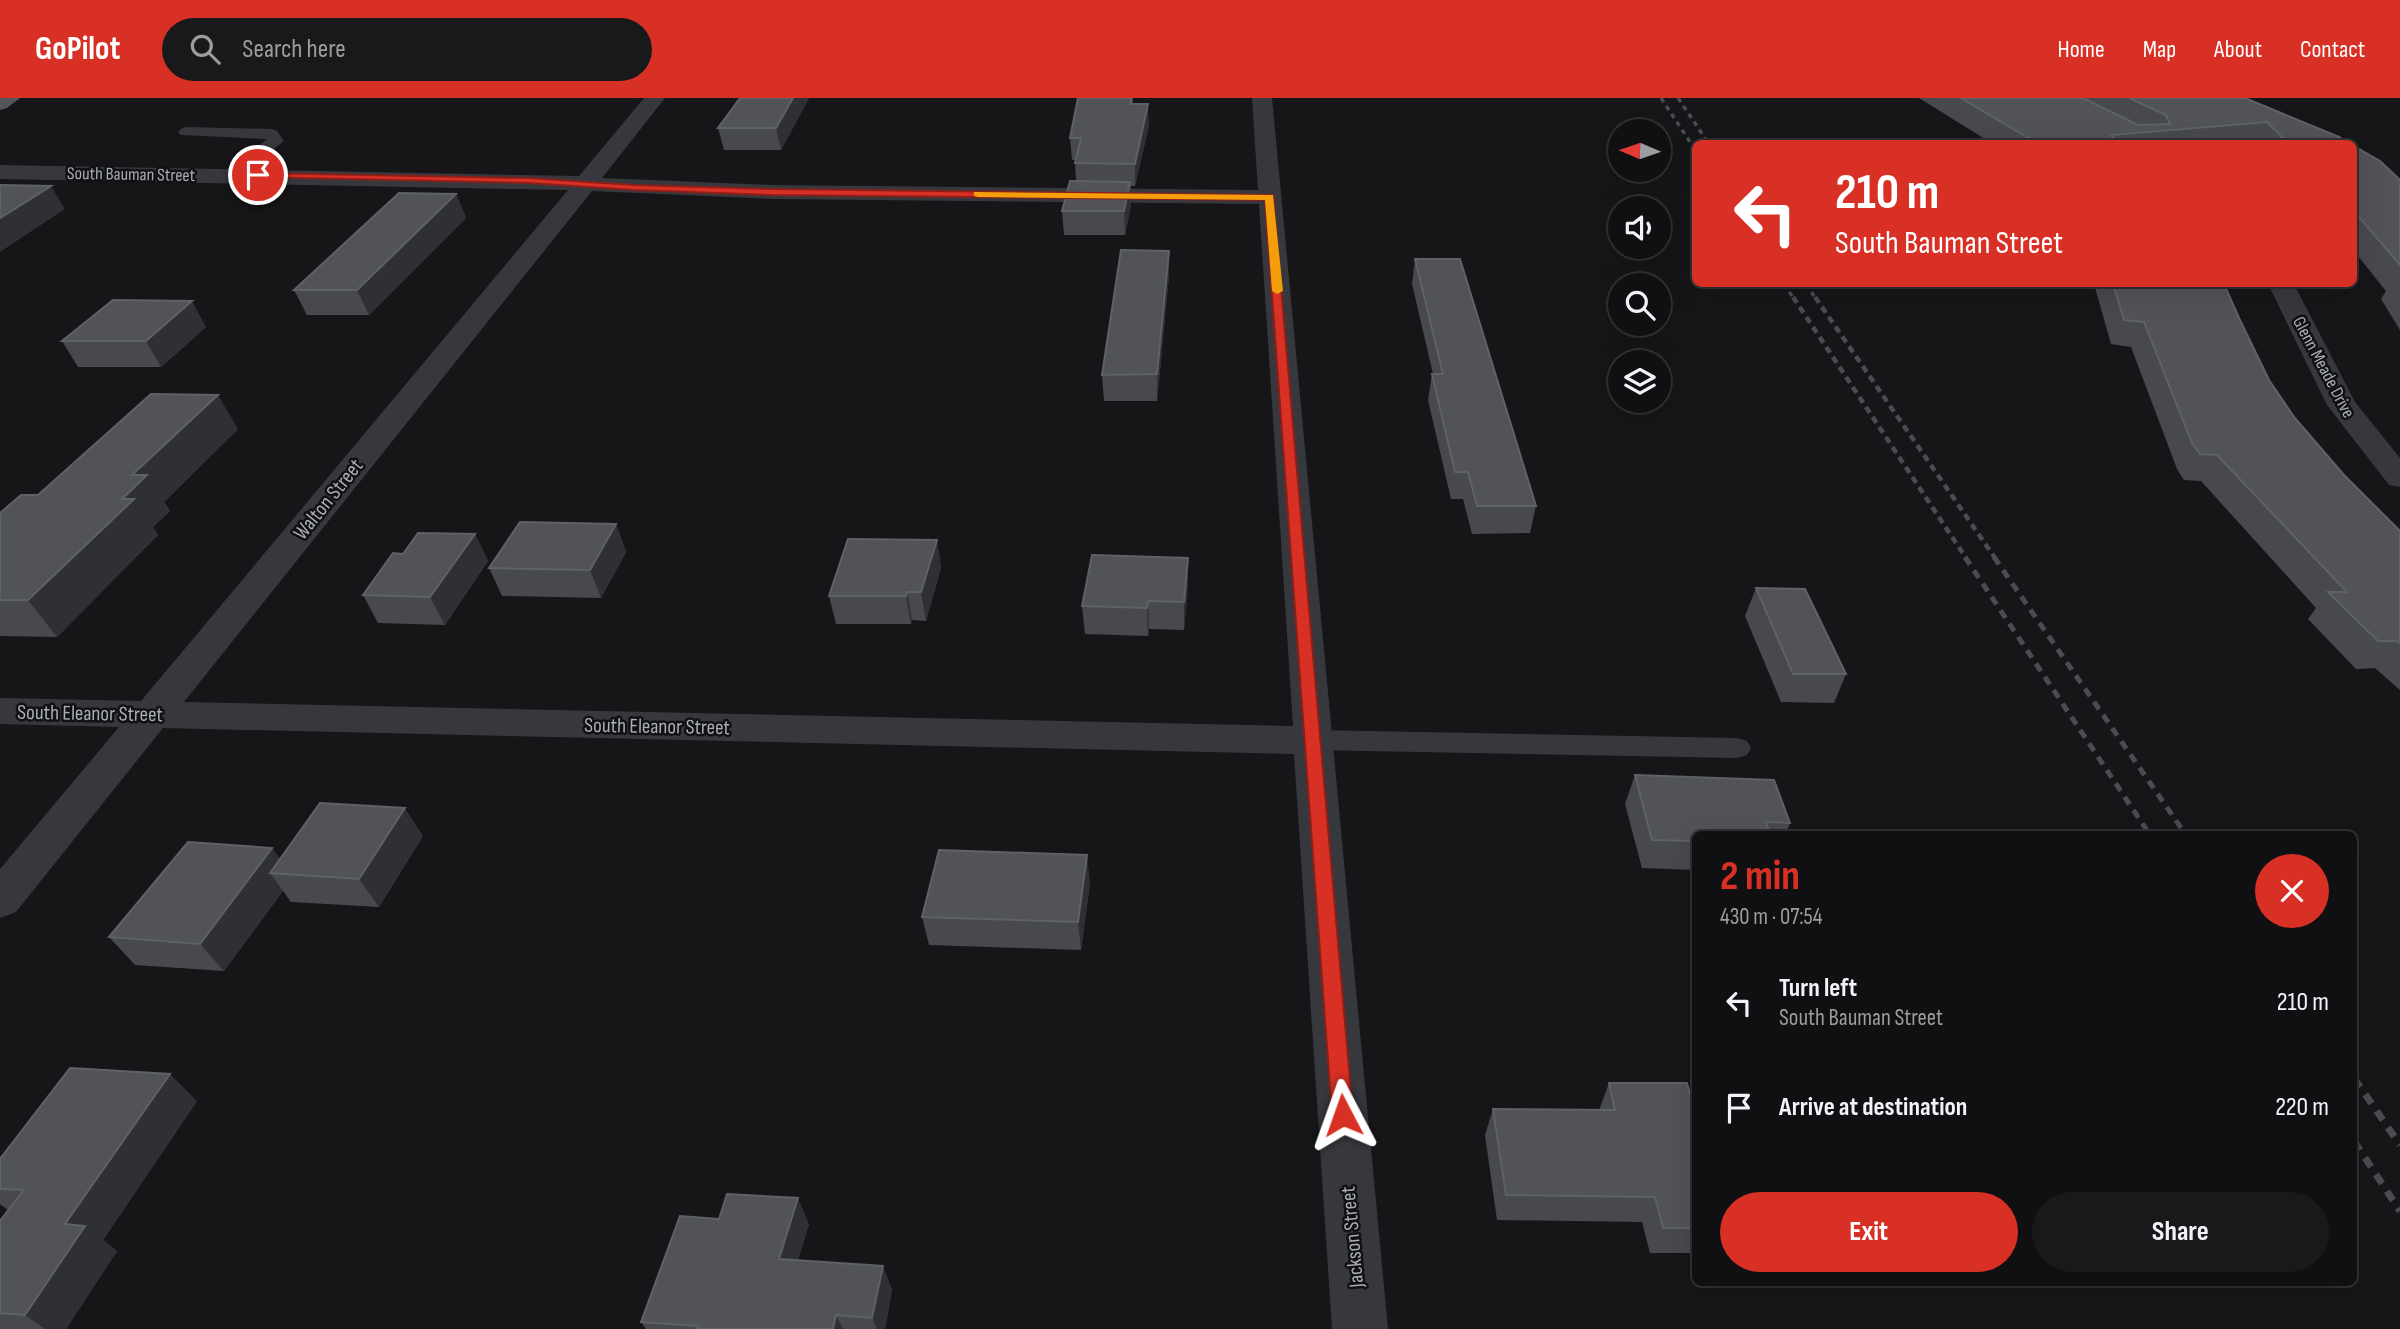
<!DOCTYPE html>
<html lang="en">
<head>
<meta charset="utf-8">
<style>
  :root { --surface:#101012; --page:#19191b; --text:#f1f3f6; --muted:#9c9d9f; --line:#303032; --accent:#d93025 }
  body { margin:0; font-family:"Sofia Sans Condensed",sans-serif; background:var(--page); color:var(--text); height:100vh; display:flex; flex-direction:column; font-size:26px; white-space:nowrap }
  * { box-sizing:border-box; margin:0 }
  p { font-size:23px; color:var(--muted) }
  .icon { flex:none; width:38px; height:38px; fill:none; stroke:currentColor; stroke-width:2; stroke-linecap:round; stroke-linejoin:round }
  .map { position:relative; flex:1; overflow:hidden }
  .panel { position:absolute; left:1692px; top:733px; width:665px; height:455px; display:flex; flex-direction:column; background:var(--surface); border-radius:10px; box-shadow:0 7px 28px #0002,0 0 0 2px var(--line) }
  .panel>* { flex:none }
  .banner { position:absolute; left:1692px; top:42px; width:665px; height:147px; border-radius:10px; box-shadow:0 7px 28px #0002,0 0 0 2px var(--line); background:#d93025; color:#fff; overflow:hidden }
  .needle { width:46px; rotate:272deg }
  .tools { position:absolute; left:1608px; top:21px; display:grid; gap:14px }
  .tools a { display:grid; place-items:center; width:63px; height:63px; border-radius:50%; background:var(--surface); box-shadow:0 7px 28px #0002,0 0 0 2px var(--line); font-size:35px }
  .pin { position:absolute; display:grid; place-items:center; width:60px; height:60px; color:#fff; margin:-30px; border:4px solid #fff; border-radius:50%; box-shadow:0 2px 7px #0007 }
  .me { position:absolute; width:77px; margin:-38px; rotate:356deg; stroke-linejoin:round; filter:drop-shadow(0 0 5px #0008) }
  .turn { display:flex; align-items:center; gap:24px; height:147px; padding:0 28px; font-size:32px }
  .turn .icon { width:91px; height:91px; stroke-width:2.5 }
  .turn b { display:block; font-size:49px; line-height:60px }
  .round { display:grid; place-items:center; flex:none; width:74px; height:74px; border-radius:37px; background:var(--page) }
  .summary { display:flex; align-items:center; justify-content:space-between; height:119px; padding:0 28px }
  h1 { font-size:42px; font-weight:700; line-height:52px; color:var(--accent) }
  .cta { display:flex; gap:14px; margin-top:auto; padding:14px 28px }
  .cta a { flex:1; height:80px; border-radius:42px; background:var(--accent); color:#fff; font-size:28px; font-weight:700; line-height:80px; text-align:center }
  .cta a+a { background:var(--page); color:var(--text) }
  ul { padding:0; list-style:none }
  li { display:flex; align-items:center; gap:21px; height:105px; padding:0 28px }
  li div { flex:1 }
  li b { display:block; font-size:26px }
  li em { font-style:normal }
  header { display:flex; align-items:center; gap:42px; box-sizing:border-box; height:98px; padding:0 35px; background:var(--accent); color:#fff }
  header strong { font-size:33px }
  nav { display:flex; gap:38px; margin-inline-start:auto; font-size:24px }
  .search { width:490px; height:63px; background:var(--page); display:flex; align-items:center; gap:18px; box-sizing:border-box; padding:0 24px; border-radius:38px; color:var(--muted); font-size:26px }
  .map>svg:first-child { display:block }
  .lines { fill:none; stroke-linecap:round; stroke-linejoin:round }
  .lane { fill:#37383d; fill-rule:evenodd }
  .street { fill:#37383d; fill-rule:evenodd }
  .primary { fill:#53555c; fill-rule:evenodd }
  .rail-far3 { stroke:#4a4c52; stroke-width:3.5; stroke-dasharray:5 4.5; stroke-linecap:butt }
  .rail-far2 { stroke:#4a4c52; stroke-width:4.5; stroke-dasharray:7 5; stroke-linecap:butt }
  .rail-far1 { stroke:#4a4c52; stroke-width:5; stroke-dasharray:9 7; stroke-linecap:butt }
  .rail { stroke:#4a4c52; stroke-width:7; stroke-dasharray:11 9; stroke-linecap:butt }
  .wall { fill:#47494d }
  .shaded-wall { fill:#2f3033 }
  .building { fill:#525359; stroke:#5f6168; stroke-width:2 }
  .route { fill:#d93025; stroke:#8d1f18; stroke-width:2 }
  .slow { fill:#f59e0b }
  .labels { text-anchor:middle; stroke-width:5; stroke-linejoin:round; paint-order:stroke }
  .far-street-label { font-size:18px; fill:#a8adb8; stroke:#111113 }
  .street-label { font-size:21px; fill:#a8adb8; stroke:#111113 }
</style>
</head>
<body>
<header>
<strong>GoPilot</strong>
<div class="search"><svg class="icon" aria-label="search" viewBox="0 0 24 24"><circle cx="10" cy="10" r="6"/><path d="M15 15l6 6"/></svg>Search here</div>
<nav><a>Home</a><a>Map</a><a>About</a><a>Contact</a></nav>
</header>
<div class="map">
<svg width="2400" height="1231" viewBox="0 0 2400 1231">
  <rect width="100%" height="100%" fill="#161618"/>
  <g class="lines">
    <path class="lane" d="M 186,29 L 272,31 L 277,33 L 284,43 L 237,80 L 225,80 L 223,77 L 225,74 L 267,41 L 181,37 L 178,34 L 181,31 Z
      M 1313,632 L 1737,640 L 1747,643 L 1751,650 L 1747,657 L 1737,660 L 1313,652 L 1303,649 L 1299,642 L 1303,635 Z"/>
    <path class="street" d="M 644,0 L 665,0 L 602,80 L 773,87 L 1258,92 L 1252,0 L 1272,0 L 1388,1231 L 1332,1231 L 1294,656 L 163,630 L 16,814 L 0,820 L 0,771 L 119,629 L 0,626 L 0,600 L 141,603 L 568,92 L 0,81 L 0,67 L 579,78 ZM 592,93 L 773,101 L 1259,106 L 1293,628 L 184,604 Z
      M 2268,186 L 2294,186 L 2355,304 L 2400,360 L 2400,389 L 2389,387 L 2327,307 Z"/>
    <path class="primary" d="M 0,0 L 20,0 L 7,10 L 0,12 Z"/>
    <path class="rail-far3" d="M 1661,0 L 1696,53
      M 1678,0 L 1709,46
      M 1784,186 L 1794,201
      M 1806,186 L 1816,201"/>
    <path class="rail-far2" d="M 1793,199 L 1966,460
      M 1815,199 L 1995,460"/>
    <path class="rail-far1" d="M 1965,459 L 2150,737
      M 1994,459 L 2186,737"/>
    <path class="rail" d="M 2354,980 L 2400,1047
      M 2354,1043 L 2400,1113"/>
  </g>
  <path class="wall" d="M 740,0 L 809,0 L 781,52 L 724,52 L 718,30 Z
    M 1078,0 L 1133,0 L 1133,6 L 1149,27 L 1135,88 L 1131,88 L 1131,107 L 1125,137 L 1064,137 L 1062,113 L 1076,83 L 1075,65 L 1076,62 L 1072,62 L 1070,40 Z
    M 1919,0 L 2245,0 L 2349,46 L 1993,46 Z
    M 2354,48 L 2400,82 L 2400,232 L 2381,201 L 2386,193 L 2354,153 Z
    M 456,96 L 466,120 L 369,217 L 307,217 L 294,192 Z
    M 1169,153 L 1169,178 L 1157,303 L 1104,303 L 1102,277 Z
    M 1415,161 L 1536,408 L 1530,435 L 1472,436 L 1463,401 L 1451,401 L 1428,302 L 1432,276 L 1433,276 L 1412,186 Z
    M 2094,186 L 2224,186 L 2240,222 L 2269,282 L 2294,319 L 2344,377 L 2400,433 L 2400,592 L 2375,570 L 2356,571 L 2308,521 L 2316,510 L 2201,383 L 2184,382 L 2177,371 L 2131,249 L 2111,246 Z
    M 206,229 L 161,269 L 78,269 L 62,243 Z
    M 238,331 L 164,404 L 170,413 L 153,429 L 158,437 L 57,539 L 0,538 L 0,415 L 38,397 Z
    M 616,426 L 626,454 L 601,500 L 502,498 L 489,470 Z
    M 475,436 L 488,463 L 445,527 L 378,525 L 363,497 L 403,456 Z
    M 937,442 L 941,470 L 926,523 L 912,522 L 911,526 L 836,526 L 829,498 Z
    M 1188,460 L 1188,488 L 1184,532 L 1149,531 L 1148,538 L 1085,536 L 1082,508 Z
    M 1756,490 L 1846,576 L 1834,605 L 1781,604 L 1745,518 Z
    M 1635,677 L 1790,725 L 1785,737 L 1696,737 L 1696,772 L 1642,770 L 1625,706 Z
    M 423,738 L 379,809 L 291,804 L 283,793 L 224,873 L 135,867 L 109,839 L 280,761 Z
    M 1090,785 L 1081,852 L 929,847 L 922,819 Z
    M 1609,985 L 1696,1019 L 1696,1155 L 1650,1155 L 1642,1124 L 1497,1122 L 1485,1037 L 1493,1011 L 1599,1012 Z
    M 197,1003 L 103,1142 L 117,1153 L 66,1231 L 0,1231 L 0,1123 L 8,1112 L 0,1106 L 0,1061 Z
    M 809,1126 L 798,1162 L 883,1168 L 892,1192 L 885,1231 L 646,1231 L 641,1224 Z"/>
  <path class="shaded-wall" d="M 793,0 L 809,0 L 781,52 L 776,30 Z
    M 1148,6 L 1149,27 L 1135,88 L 1135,66 Z
    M 1130,84 L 1131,107 L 1125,137 L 1124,113 Z
    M 51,88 L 65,111 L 0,154 L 0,120 Z
    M 456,96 L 466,120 L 369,217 L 357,192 Z
    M 1169,153 L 1169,178 L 1157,303 L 1157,276 Z
    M 192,203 L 206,229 L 161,269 L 146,243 Z
    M 218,297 L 238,331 L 164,404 L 170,413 L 153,429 L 158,437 L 57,539 L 28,502 L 122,401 L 132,377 Z
    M 616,426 L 626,454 L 601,500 L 590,472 Z
    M 475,436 L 488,463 L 445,527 L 430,499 Z
    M 937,442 L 941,470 L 926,523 L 921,494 Z
    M 1188,460 L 1188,488 L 1184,532 L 1184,504 Z
    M 907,494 L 912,522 L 911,526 L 906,498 Z
    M 1148,503 L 1149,531 L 1148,538 L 1147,510 Z
    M 405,710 L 423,738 L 379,809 L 359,781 Z
    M 272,750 L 292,777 L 270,775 L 283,793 L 224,873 L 200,846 Z
    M 1087,757 L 1090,785 L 1081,852 L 1078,824 Z
    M 170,976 L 197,1003 L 103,1142 L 117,1153 L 66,1231 L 45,1231 L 25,1217 L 65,1126 Z
    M 798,1100 L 809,1126 L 791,1186 L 779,1161 Z
    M 883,1168 L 892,1192 L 885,1231 L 877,1231 L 872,1220 Z
    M 836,1217 L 843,1231 L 833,1231 Z"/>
  <path class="building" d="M 740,0 L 793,0 L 776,30 L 718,30 Z
    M 1078,0 L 1131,0 L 1131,6 L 1148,6 L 1135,66 L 1075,65 L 1081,40 L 1070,40 Z
    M 1961,0 L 2083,0 L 2138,27 L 2170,26 L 2166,17 L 2129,0 L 2245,0 L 2339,39 L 2349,46 L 2289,46 L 2267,24 L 2111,37 L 2122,46 L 2060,46 L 2056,42 L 2035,44 Z
    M 2354,48 L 2380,63 L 2400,82 L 2400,167 L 2354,113 Z
    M 1070,83 L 1130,84 L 1124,113 L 1062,113 Z
    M 0,87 L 51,88 L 0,120 Z
    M 399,95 L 456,96 L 357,192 L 294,192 Z
    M 1121,152 L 1169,153 L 1157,276 L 1102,277 Z
    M 1415,161 L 1460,161 L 1536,408 L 1477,408 L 1468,374 L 1455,374 L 1432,276 L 1443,276 Z
    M 2113,186 L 2224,186 L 2240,222 L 2269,282 L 2294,319 L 2344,377 L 2400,433 L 2400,545 L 2397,543 L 2378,543 L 2328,494 L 2347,494 L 2217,357 L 2200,356 L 2192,345 L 2144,224 L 2124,222 Z
    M 113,202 L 192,203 L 146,243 L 62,243 Z
    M 151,296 L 218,297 L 132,377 L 147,377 L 122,401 L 134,401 L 28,502 L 0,502 L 0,415 L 21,397 L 38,397 Z
    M 520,424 L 616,426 L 590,472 L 489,470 Z
    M 418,435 L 475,436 L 430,499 L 363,497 L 393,455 L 403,456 Z
    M 848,441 L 937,442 L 921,494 L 907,494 L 906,498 L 829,498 Z
    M 1092,457 L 1188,460 L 1184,504 L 1148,503 L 1147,510 L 1082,508 Z
    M 1756,490 L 1805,491 L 1846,576 L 1793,576 Z
    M 1635,677 L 1774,682 L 1790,725 L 1766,724 L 1770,737 L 1696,737 L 1696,743 L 1652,742 Z
    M 320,705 L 405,710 L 359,781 L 270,775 Z
    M 188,744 L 272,750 L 200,846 L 109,839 Z
    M 939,752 L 1087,757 L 1078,824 L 922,819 Z
    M 70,970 L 170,976 L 65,1126 L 85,1128 L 25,1217 L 0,1215 L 0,1123 L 24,1092 L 0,1091 L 0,1061 Z
    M 1609,985 L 1687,985 L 1696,1019 L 1696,1130 L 1663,1130 L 1655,1099 L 1506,1097 L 1493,1011 L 1615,1012 Z
    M 727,1096 L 798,1100 L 779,1161 L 883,1168 L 872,1220 L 836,1217 L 833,1231 L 697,1231 L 698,1228 L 641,1224 L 680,1118 L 719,1121 Z"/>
  <path class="route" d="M 258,75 L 528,80 L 634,87 L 772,91 L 1273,97 L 1353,1017 L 1350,1023 L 1343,1026 L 1335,1023 L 1332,1017 L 1265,102 L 772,97 L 634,92 L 528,85 L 254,79 L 253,77 Z"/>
  <path class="slow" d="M 974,94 L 1273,97 L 1283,193 L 1277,196 L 1272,193 L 1265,102 L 978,99 L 974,98 Z"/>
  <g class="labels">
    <g class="far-street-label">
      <text transform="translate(131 76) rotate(1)" y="6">South Bauman Street</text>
      <text transform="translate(2324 269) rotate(62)" y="6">Glenn Meade Drive</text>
    </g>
    <g class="street-label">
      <text transform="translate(328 401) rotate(-51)" y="7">Walton Street</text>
      <text transform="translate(90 615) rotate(1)" y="7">South Eleanor Street</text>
      <text transform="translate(657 628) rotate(1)" y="7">South Eleanor Street</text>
      <text transform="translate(1352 1139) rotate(-95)" y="7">Jackson Street</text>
    </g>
  </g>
</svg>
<div class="tools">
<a><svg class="needle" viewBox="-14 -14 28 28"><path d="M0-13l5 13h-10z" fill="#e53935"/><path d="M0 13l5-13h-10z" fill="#9c9d9f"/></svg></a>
<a><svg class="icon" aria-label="sound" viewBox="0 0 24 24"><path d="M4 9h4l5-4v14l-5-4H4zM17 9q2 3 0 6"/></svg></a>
<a><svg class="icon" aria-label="search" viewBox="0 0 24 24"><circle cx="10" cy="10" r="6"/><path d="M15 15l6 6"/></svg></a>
<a><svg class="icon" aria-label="layers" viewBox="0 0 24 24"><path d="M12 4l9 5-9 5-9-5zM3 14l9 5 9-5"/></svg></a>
</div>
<div class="pin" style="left:258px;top:77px;background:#d93025"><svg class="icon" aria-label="arrive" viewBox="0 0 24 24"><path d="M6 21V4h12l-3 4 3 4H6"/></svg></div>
<svg class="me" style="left:1343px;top:1017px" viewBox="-20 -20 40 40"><path d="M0-17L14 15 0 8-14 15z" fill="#d93025" stroke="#fff" stroke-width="4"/></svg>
<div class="banner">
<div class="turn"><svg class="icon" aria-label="left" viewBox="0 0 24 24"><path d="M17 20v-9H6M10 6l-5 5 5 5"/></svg><div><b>210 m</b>South Bauman Street</div></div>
</div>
<section class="panel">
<div class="summary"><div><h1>2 min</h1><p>430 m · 07:54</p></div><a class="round" style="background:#d93025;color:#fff"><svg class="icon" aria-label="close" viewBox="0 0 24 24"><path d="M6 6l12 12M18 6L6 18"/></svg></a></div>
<ul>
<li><svg class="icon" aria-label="left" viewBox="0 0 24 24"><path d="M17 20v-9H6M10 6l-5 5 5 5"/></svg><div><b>Turn left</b><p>South Bauman Street</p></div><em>210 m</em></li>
<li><svg class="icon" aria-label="arrive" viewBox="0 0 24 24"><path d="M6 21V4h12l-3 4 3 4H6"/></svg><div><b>Arrive at destination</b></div><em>220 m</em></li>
</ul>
<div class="cta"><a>Exit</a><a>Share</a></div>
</section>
</div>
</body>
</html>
